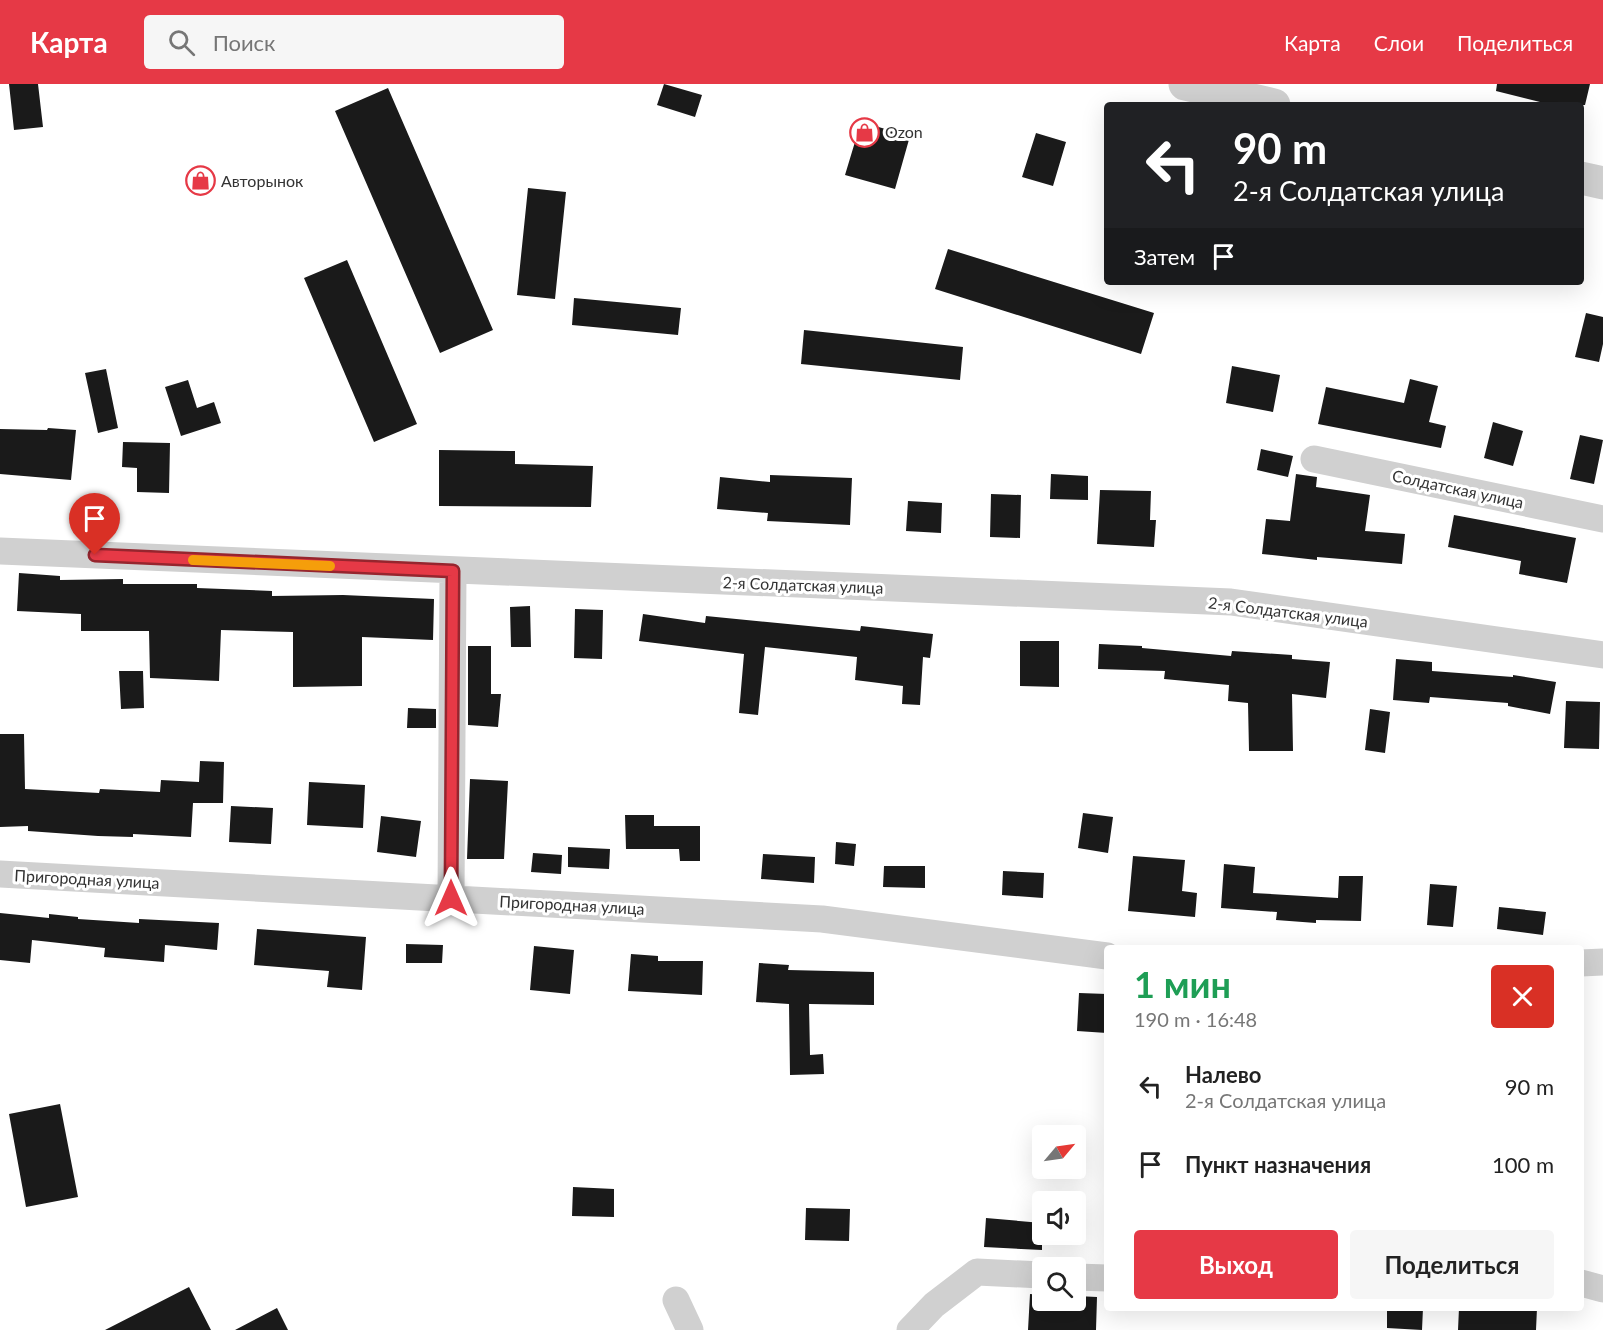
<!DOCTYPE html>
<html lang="ru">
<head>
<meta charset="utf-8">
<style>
  :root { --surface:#fff; --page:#f6f6f6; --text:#222; --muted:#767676; --accent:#e63946 }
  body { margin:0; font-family:Lato,sans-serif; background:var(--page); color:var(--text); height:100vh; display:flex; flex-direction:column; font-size:22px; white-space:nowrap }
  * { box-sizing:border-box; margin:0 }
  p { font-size:20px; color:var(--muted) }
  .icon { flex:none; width:33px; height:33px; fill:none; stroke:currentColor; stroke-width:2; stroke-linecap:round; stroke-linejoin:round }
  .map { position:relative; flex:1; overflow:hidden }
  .side { position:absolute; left:1104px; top:861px; width:480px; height:366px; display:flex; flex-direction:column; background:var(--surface); border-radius:6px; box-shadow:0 6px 24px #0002 }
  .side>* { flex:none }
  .top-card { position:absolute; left:1104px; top:18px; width:480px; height:183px; border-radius:6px; box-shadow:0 6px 24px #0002; background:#202124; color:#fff; overflow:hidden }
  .needle { width:39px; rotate:61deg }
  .fabs { position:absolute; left:1032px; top:1041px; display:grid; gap:12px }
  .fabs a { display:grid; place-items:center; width:54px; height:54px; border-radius:6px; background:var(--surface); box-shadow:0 6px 24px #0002; font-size:30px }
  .pin { position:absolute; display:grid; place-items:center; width:51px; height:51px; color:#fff; margin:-62px -26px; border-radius:50% 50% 50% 0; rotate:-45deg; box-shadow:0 0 6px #0007 }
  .pin .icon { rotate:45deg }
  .me { position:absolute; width:66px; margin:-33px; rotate:0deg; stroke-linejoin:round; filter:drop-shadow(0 0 4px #0008) }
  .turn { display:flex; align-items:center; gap:21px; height:126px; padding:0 30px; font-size:27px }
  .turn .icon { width:78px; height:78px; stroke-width:2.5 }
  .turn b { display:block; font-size:42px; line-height:51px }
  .then { display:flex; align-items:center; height:57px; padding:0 30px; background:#0003; gap:12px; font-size:22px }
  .round { display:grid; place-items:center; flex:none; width:63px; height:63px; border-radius:6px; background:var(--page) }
  .head { display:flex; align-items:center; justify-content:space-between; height:102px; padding:0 30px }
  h1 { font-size:36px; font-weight:700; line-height:45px; color:#1e9e55 }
  .button { display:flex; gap:12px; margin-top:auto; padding:12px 30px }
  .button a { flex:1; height:69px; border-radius:6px; background:var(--accent); color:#fff; font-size:24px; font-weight:700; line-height:69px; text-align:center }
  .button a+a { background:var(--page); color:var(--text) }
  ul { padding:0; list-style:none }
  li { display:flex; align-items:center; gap:18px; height:78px; padding:0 30px }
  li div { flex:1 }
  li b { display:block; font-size:22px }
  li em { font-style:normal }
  header { display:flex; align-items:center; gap:36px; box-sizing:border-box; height:84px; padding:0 30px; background:var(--accent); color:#fff }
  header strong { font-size:28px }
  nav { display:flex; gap:33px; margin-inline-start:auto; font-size:21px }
  .search { width:420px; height:54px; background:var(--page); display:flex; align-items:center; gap:15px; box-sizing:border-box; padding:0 21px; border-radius:6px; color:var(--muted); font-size:22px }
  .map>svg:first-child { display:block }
  .building { fill:#1a1a1a }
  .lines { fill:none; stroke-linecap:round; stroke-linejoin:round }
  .minor { stroke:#d0d0d0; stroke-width:27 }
  .tertiary { stroke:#d0d0d0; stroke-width:33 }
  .route-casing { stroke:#96252e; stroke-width:15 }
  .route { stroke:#e63946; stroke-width:10 }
  .slow { stroke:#f59e0b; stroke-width:10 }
  .labels { text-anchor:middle; stroke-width:6; stroke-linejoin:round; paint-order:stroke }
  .poi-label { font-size:16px; fill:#333; stroke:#fff; text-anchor:start }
  .street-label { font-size:16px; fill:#333; stroke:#fff }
</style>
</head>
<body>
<header>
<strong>Карта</strong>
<div class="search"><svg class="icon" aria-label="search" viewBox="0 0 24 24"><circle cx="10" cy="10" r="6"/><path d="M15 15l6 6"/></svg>Поиск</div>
<nav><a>Карта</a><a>Слои</a><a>Поделиться</a></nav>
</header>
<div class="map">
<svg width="1603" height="1246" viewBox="0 0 1603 1246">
  <rect width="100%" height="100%" fill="#fff"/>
  <path class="building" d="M 9,0 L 38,0 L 43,43 L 14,46 Z
    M 664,0 L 702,11 L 695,33 L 657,21 Z
    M 1497,0 L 1590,0 L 1585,21 L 1552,21 L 1496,7 Z
    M 388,4 L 493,246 L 440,269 L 335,27 Z
    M 861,38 L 910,52 L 895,105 L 845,91 Z
    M 1036,49 L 1066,58 L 1053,102 L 1022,93 Z
    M 528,104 L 566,108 L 555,215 L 517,211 Z
    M 948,165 L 1154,229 L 1141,270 L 935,205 Z
    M 347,176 L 417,340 L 374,358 L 304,194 Z
    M 574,214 L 681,224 L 678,251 L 572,241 Z
    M 1586,229 L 1603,233 L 1603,260 L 1599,278 L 1575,273 Z
    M 804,246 L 963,263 L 960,296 L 801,280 Z
    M 1232,282 L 1280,291 L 1273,328 L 1226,319 Z
    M 106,285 L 118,344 L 98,349 L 85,289 Z
    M 1410,295 L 1438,302 L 1429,338 L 1446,342 L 1441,364 L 1318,340 L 1326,303 L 1404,319 Z
    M 188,296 L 197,324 L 214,318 L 221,339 L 181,352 L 165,303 Z
    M 1493,338 L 1523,347 L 1513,382 L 1484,374 Z
    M 48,344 L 76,346 L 71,396 L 0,390 L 0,345 L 47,346 Z
    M 1580,351 L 1603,356 L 1594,400 L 1570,395 Z
    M 123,358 L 170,359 L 169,409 L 137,408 L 137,384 L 122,383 Z
    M 1261,365 L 1293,372 L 1288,393 L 1257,386 Z
    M 439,366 L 515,367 L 515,380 L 593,382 L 591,423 L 439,422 Z
    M 1051,390 L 1088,392 L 1088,416 L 1050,415 Z
    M 1296,390 L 1317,393 L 1316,403 L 1370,411 L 1365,447 L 1405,450 L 1402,480 L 1317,473 L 1317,476 L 1262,470 L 1266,435 L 1290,437 Z
    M 770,391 L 852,394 L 850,441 L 767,437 L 768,429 L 717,425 L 720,393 L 770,398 Z
    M 1100,406 L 1151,407 L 1150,436 L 1156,436 L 1154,463 L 1097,460 Z
    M 991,410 L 1021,411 L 1020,454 L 990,453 Z
    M 908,417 L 942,419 L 941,449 L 906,447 Z
    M 1454,431 L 1576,454 L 1567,499 L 1519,490 L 1521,477 L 1448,463 Z
    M 19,489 L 60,492 L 60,496 L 123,495 L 123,500 L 197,500 L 197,504 L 272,507 L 272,512 L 343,511 L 434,515 L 433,556 L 362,553 L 362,602 L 293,603 L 293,548 L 221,546 L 219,597 L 150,594 L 149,547 L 81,547 L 81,530 L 17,527 Z
    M 530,522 L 531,563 L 511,563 L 510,523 Z
    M 575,525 L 603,526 L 602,575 L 574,574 Z
    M 643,530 L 705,539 L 706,532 L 860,547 L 861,542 L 933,550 L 930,574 L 923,573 L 920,621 L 902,620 L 903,602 L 855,596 L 857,573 L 765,563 L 758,631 L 739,629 L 744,570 L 639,557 Z
    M 1020,557 L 1059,557 L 1059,603 L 1020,602 Z
    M 1099,560 L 1142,562 L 1142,564 L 1231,572 L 1232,567 L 1292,571 L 1292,575 L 1330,578 L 1326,614 L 1292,610 L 1293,667 L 1249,667 L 1248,619 L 1228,617 L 1229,601 L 1164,595 L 1165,587 L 1098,585 Z
    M 468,562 L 491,562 L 491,610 L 501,610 L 498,643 L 468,641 Z
    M 1396,575 L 1432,578 L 1432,587 L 1513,593 L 1513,591 L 1556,598 L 1550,630 L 1508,622 L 1508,619 L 1430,613 L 1429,619 L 1393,616 Z
    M 119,587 L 143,587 L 144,624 L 121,625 Z
    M 1566,617 L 1600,618 L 1599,665 L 1564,664 Z
    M 408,624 L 436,625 L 436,644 L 407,644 Z
    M 1370,625 L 1390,628 L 1385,669 L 1365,666 Z
    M 0,650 L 24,650 L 25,705 L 99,709 L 100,705 L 160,708 L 161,696 L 199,698 L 200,677 L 224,678 L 223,719 L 193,719 L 191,753 L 133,750 L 133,753 L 98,752 L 28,747 L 28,742 L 0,743 Z
    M 470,695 L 508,697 L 504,775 L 467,775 Z
    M 309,698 L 365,701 L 363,744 L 307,741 Z
    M 231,722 L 273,724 L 271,760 L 229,758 Z
    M 1083,729 L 1113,733 L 1108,769 L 1078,764 Z
    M 625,731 L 654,731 L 654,742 L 700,742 L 700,777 L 680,777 L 679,765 L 626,765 Z
    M 381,732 L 421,737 L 416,773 L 377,768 Z
    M 836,758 L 856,760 L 854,782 L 835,780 Z
    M 568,763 L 610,765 L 609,785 L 568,783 Z
    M 533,769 L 562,771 L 561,790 L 531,788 Z
    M 763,770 L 815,773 L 814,799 L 761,795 Z
    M 1133,772 L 1185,776 L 1182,807 L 1197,809 L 1195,833 L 1128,827 Z
    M 1224,780 L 1255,783 L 1253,809 L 1338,814 L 1339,792 L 1363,792 L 1361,837 L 1316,836 L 1316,839 L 1276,836 L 1277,828 L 1221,824 Z
    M 884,782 L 925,782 L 925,804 L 883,803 Z
    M 1003,787 L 1044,789 L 1043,814 L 1002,811 Z
    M 1430,800 L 1457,802 L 1453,843 L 1427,841 Z
    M 1499,823 L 1546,828 L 1543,851 L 1497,845 Z
    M 0,829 L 49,834 L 49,830 L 78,833 L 78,835 L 139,839 L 139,835 L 219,839 L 217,866 L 165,861 L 164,878 L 104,873 L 105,864 L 32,856 L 30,879 L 0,876 Z
    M 257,845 L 366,853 L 362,906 L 327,903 L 329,887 L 254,881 Z
    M 406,860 L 443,861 L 442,879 L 406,879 Z
    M 534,862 L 574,866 L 570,910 L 530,906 Z
    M 631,870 L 658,872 L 658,877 L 703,877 L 702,911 L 628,907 Z
    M 759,879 L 789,881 L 788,886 L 874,888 L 874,921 L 809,920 L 810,971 L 823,970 L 824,990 L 790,991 L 789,920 L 756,918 Z
    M 1079,909 L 1107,910 L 1107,949 L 1077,947 Z
    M 60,1020 L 78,1113 L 26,1123 L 9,1030 Z
    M 573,1103 L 614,1105 L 614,1133 L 572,1132 Z
    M 806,1124 L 850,1125 L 849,1157 L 805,1156 Z
    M 986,1134 L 1042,1139 L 1042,1166 L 984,1163 Z
    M 189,1203 L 211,1246 L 105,1246 Z
    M 1030,1210 L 1042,1211 L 1042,1216 L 1076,1216 L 1076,1212 L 1097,1213 L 1096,1246 L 1028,1246 Z
    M 277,1224 L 288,1246 L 235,1246 Z
    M 1387,1224 L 1423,1224 L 1422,1246 L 1387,1244 Z
    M 1459,1224 L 1537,1224 L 1536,1246 L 1458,1246 Z"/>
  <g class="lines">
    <path class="minor" d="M 1314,375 L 1603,435
      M 0,467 L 1231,518 L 1603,571
      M 0,790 L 822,835 L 1107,872
      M 451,815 L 453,487
      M 1581,879 L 1603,878
      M 1076,1193 L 1107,1194
      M 1581,1199 L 1603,1205
      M 676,1216 L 690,1246
      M 910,1246 L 934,1221 L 977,1188 L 1042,1191"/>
    <path class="tertiary" d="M 1185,0 L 1274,21
      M 1581,94 L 1603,99"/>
  </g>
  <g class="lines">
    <defs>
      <path id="route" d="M 95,471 L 453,487 L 451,814"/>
    </defs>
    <use href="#route" class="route-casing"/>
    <use href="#route" class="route"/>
    <path class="slow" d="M 193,476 L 330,482"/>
  </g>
  <defs>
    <symbol id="shop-ring" viewBox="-11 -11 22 22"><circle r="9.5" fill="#fff" stroke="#e63946" stroke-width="1.5"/><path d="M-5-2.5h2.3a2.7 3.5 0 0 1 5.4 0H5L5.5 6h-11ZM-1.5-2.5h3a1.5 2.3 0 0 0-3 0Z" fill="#e63946"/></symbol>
  </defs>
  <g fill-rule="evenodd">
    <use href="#shop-ring" x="848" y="32" width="33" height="33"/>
    <use href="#shop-ring" x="184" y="80" width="33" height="33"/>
  </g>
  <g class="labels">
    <g class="poi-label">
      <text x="885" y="54">Ozon</text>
      <text x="221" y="103">Авторынок</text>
    </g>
    <g class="street-label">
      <text transform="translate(1458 405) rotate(12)" y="6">Солдатская улица</text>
      <text transform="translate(803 501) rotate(2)" y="6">2-я Солдатская улица</text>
      <text transform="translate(1288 528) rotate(7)" y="6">2-я Солдатская улица</text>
      <text transform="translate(87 795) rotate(3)" y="6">Пригородная улица</text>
      <text transform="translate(572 821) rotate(3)" y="6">Пригородная улица</text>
    </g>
  </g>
</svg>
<div class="fabs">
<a><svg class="needle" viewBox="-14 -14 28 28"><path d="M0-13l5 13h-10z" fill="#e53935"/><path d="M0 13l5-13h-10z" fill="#767676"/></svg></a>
<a><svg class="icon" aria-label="sound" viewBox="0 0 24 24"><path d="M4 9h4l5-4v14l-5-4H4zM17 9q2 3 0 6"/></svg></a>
<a><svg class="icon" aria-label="search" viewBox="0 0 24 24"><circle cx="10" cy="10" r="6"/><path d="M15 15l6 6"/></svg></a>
</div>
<div class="pin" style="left:95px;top:471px;background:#d93025"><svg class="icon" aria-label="arrive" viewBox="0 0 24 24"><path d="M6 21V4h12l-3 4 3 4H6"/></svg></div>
<svg class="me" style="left:451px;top:814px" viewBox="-20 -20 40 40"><path d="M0-17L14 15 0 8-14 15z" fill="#e63946" stroke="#fff" stroke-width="4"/></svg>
<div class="top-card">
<div class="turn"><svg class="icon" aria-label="left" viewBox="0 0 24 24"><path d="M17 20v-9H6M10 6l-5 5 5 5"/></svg><div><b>90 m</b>2-я Солдатская улица</div></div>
<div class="then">Затем<svg class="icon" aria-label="arrive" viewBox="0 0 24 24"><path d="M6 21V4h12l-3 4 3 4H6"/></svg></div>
</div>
<section class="side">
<div class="head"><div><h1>1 мин</h1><p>190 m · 16:48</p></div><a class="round" style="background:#d93025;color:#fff"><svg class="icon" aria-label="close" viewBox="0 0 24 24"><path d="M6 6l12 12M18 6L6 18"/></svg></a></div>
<ul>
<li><svg class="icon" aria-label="left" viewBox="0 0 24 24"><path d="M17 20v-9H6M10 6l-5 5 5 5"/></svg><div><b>Налево</b><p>2-я Солдатская улица</p></div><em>90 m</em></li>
<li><svg class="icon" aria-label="arrive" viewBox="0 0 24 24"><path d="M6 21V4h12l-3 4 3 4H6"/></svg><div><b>Пункт назначения</b></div><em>100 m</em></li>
</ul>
<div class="button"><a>Выход</a><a>Поделиться</a></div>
</section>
</div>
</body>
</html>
